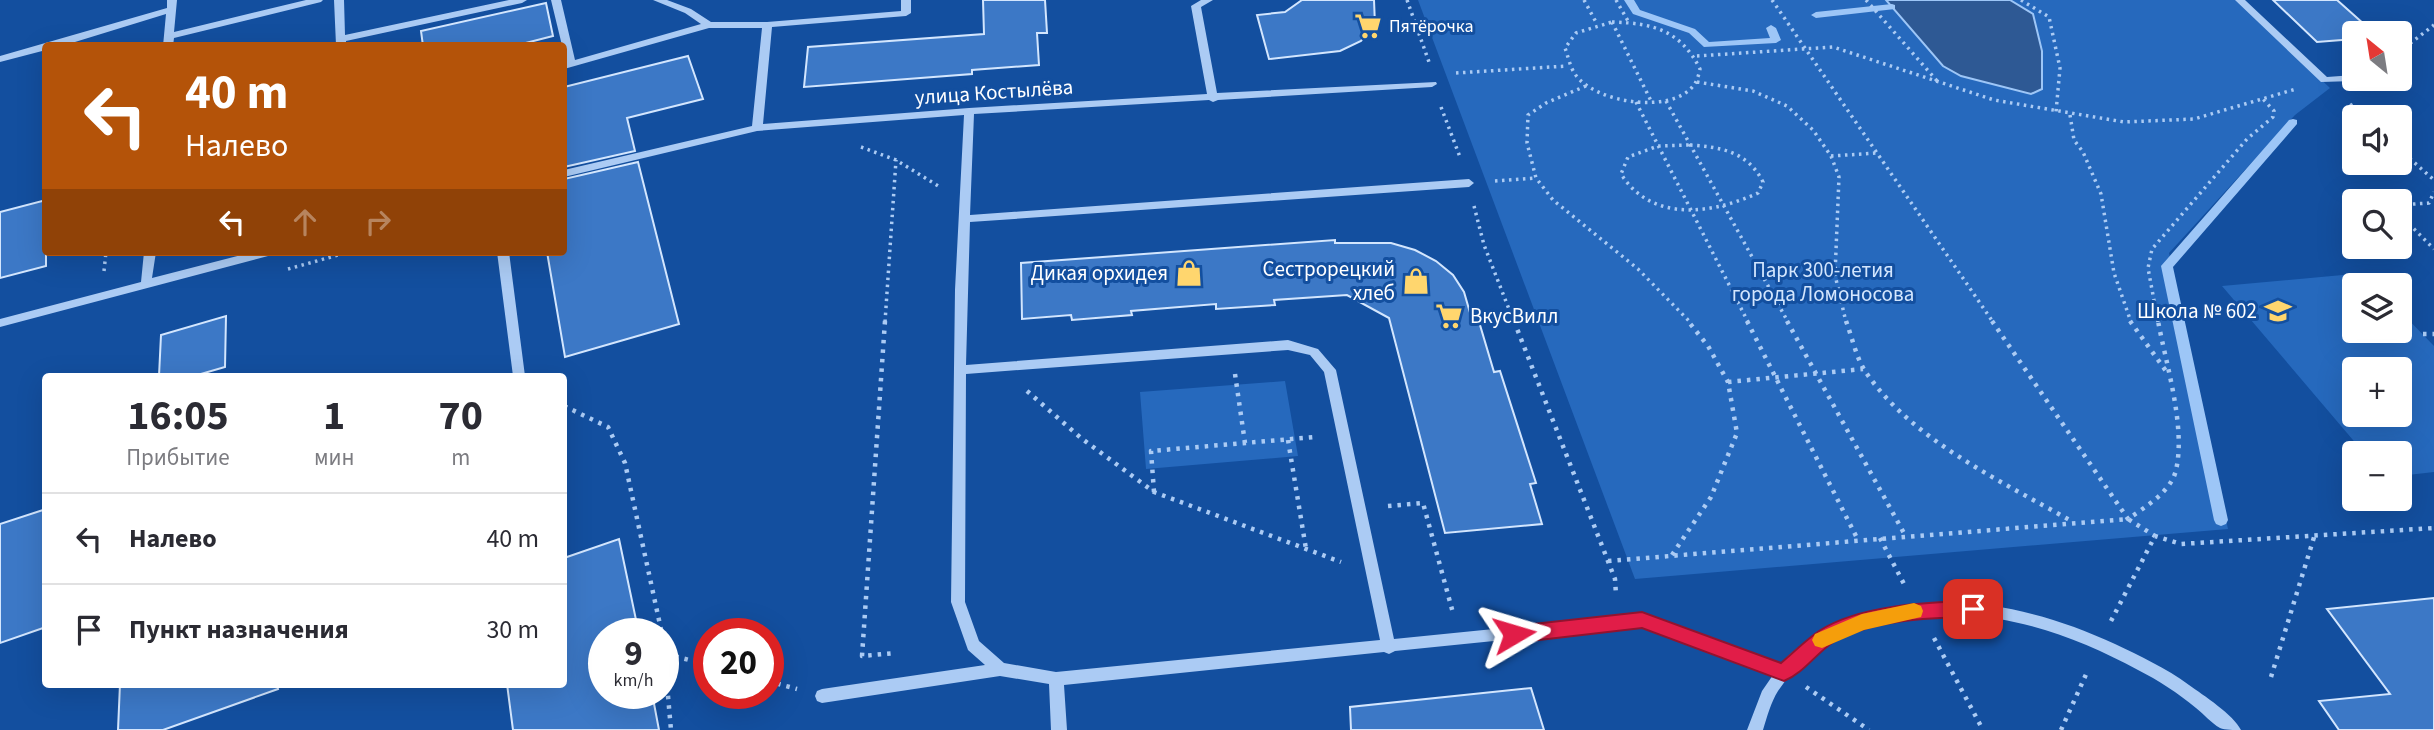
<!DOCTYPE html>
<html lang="ru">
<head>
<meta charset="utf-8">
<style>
  :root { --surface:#fff; --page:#f7f7f7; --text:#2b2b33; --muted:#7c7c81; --line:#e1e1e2 }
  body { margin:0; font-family:"Source Sans 3",sans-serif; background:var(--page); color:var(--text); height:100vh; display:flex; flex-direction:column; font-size:26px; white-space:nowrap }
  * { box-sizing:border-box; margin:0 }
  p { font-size:23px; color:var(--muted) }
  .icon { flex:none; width:38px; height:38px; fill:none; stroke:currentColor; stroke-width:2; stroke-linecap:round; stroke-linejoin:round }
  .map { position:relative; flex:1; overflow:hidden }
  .sheet { position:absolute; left:42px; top:373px; width:525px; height:315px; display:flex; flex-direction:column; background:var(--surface); border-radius:7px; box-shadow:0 7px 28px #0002 }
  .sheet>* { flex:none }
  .banner { position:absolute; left:42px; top:42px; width:525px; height:214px; border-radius:7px; box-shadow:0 7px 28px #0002; background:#b45309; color:#fff; overflow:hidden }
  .needle { width:46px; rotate:330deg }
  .buttons { position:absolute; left:2342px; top:21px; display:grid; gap:14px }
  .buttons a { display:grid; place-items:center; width:70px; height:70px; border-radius:7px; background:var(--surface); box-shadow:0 7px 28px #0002; font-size:35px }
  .speed { position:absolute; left:588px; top:618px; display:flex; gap:14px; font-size:35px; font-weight:700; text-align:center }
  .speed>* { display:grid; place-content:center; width:91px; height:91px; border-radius:50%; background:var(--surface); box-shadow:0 7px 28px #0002; line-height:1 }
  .speed small { font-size:18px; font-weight:400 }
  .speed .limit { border:10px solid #d22; background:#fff; color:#111 }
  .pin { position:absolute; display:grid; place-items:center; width:60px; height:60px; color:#fff; margin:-30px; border-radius:14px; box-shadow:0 4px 10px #0006 }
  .me { position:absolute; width:77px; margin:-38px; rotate:83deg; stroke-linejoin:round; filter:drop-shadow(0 0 5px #0008) }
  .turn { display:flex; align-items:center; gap:24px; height:147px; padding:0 28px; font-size:32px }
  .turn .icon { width:91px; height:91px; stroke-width:2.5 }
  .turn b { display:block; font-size:49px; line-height:60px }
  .lanes { display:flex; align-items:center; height:66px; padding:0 28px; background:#0003; justify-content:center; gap:35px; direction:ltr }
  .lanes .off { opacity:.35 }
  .eta { display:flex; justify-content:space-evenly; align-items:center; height:119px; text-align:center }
  .eta b { font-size:42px; font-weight:700; line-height:49px }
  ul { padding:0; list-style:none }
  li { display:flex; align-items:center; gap:21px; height:91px; padding:0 28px; border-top:2px solid var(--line) }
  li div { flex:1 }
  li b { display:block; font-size:26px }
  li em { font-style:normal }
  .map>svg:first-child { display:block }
  .green { fill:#2669bd; fill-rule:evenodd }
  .water { fill:#2e5994; stroke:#9dc6f7; stroke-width:2 }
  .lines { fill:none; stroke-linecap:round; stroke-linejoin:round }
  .stream { fill:#9dc6f7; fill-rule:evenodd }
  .building { fill:#3c78c6; stroke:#d3e6fe; stroke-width:2 }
  .path-far1 { stroke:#abcbf4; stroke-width:3.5; stroke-dasharray:2.5 4.5; stroke-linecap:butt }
  .path { stroke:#abcbf4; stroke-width:4.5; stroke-dasharray:3.5 6; stroke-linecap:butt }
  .minor { fill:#abcbf4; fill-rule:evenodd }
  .route { fill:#e11d48; stroke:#92132f; stroke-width:2 }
  .slow { fill:#f59e0b }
  .labels { text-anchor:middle; stroke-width:6; stroke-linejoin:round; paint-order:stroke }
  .far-poi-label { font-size:18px; fill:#fff; stroke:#134f9f; text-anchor:start }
  .street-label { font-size:21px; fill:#fff; stroke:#134f9f }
  .poi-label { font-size:21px; fill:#fff; stroke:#134f9f; text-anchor:end }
  .park-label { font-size:21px; fill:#d3e6fe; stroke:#134f9f }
</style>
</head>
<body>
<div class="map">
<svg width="2434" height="730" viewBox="0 0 2434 730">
  <rect width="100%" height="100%" fill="#134f9f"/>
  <path class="green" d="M 1418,0 L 2238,0 L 2330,88 L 2295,115 L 2169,253 L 2228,529 L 1635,579 Z
    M 2364,273 L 2376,285 L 2354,285 L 2354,331 L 2399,331 L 2399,310 L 2434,346 L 2434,472 L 2399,476 L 2399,453 L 2364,453 L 2222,286 ZM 2354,369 L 2399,369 L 2399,415 L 2354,415 Z
    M 1285,381 L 1298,456 L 1146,469 L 1140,392 Z"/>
  <path class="water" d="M 1886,0 L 2010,0 L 2033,14 L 2042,51 L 2042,89 L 2031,94 L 1961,76 L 1943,66 Z"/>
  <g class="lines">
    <path class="stream" d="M 1624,0 L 1634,0 L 1640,10 L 1695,29 L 1709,42 L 1770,38 L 1766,28 L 1771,25 L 1776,28 L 1781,40 L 1776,43 L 1704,47 L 1689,33 L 1633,14 Z
      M 1892,4 L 1895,5 L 1895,9 L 1816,18 L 1811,15 L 1816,12 Z
      M 2293,119 L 2297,120 L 2297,124 L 2173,267 L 2228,520 L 2226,524 L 2221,526 L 2216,524 L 2214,520 L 2161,266 L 2289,120 Z"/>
  </g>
  <path class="building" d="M 983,0 L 1045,0 L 1047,33 L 1037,33 L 1039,65 L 972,70 L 972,74 L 804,87 L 808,47 L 984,34 Z
    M 1302,0 L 1374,0 L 1375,25 L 1361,41 L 1340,51 L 1269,59 L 1257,15 L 1285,12 Z
    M 2273,0 L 2337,0 L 2374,33 L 2354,33 L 2354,39 L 2317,42 Z
    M 546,3 L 553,36 L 514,46 L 423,46 L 421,31 Z
    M 688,56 L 703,99 L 627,118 L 635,151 L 564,167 L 564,87 Z
    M 638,162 L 679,324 L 565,357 L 547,252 L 564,252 L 564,179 Z
    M 46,200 L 46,266 L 0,278 L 0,212 Z
    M 1335,240 L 1335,243 L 1391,243 L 1415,250 L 1436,261 L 1453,275 L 1464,292 L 1471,316 L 1477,315 L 1494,372 L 1500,371 L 1536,483 L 1530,484 L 1542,524 L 1445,533 L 1389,318 L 1347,295 L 1274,300 L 1275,305 L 1216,309 L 1216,304 L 1131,311 L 1132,315 L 1072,320 L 1071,315 L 1022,319 L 1021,263 Z
    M 226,316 L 225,367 L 194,376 L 159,376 L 161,335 Z
    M 46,509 L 46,627 L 0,643 L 0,524 Z
    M 619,539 L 639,634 L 604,634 L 604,693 L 652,693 L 659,730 L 513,730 L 507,684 L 564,684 L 564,558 Z
    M 2434,598 L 2434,730 L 2339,730 L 2319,701 L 2390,694 L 2327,609 Z
    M 120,684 L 277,684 L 278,689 L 163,730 L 118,730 Z
    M 1531,688 L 1544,730 L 1351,730 L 1350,707 Z"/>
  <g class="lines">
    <path class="path-far1" d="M 1407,0 L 1429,62
      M 1584,0 L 1597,24
      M 1616,0 L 1628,21
      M 1772,0 L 1993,322
      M 1866,0 L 1938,82
      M 2021,0 L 2049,17 L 2060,68 L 2056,112
      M 1612,22 C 1654,23 1681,31 1700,69 C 1699,74 1697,81 1694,85 C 1672,115 1594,103 1575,74 C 1570,67 1568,56 1565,48 L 1576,33 Z
      M 1612,22 L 1652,103
      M 2399,52 L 2434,25
      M 1697,56 L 1833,47 L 1994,100 L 2124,122 L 2194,119 L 2296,89
      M 1456,73 L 1567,66
      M 1697,82 L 1753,91 L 1787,106 L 1813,130 L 1831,156 L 1839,177 L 1835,275 L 1846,322
      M 1586,86 L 1546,103 L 1528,115 L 1527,143 L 1536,178 L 1553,200 L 1638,269 L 1690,322
      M 1666,101 L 1788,322
      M 1636,102 L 1748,322
      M 2350,104 L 2365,117
      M 1441,107 L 1460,157
      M 2070,115 L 2074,140 L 2083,152 L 2101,194 L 2114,273 L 2131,322
      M 1690,145 C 1721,147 1748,152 1763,182 L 1758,193 C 1712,214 1652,223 1621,174 L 1628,157 L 1658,146 Z
      M 861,147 L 896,160 L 940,187
      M 2399,149 L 2434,180
      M 1831,156 L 1877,153
      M 1495,181 L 1536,178
      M 2399,205 L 2429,203 L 2434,192
      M 1474,206 L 1484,245 L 1514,322
      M 2399,214 L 2434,249
      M 288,269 L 349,252
      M 104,271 L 106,252
      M 885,322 L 896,160
      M 2158,322 L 2148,268 L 2152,249 L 2247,139 L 2273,117 L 2274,111 L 2263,99"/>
    <path class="path" d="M 885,321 L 862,656 L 895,653
      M 1514,321 L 1615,579 L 1616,595
      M 1747,321 L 1858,540
      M 1787,321 L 1905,535
      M 1846,321 C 1852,337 1856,357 1865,371 C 1911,440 2003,482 2073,522
      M 1992,321 L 2128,519 C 2145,507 2171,492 2176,470 C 2186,427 2166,364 2158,321
      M 2130,321 L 2166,371
      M 2423,334 L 2434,334
      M 1235,374 L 1245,443
      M 1728,382 L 1863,369
      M 1027,391 L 1081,438 L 1154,492 L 1341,562
      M 564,406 L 608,427 L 625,463 L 662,634
      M 1288,440 L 1306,549
      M 1154,492 L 1151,451 L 1315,437
      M 1388,506 L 1423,503 L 1453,613
      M 1880,538 L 1904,584
      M 1672,555 L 1711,497 L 1737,433 L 1728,382 L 1708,346 L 1688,321
      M 1608,561 L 2128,519 L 2155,536
      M 2111,621 L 2155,536 L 2181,544 L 2434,528
      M 1934,638 L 1983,730
      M 663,639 L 671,730
      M 666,654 L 709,665
      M 2271,677 L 2315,534
      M 768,681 L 797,689
      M 1806,687 L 1869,730
      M 2061,730 L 2088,670"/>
    <path class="minor" d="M 167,0 L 177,0 L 174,32 L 306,0 L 323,0 L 321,2 L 174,38 L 173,46 L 163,46 L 166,14 L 62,46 L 46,46 L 46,50 L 0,62 L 0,56 L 167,8 Z
      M 334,0 L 344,0 L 345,35 L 509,0 L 527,0 L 522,3 L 346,41 L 346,46 L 336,45 Z
      M 551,0 L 561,0 L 575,60 L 701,24 L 685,13 L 653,0 L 667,0 L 691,9 L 711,22 L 767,22 L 901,11 L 901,0 L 911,0 L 911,13 L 906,16 L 772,27 L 763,124 L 969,108 L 1207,94 L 1191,6 L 1201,0 L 1213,0 L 1201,7 L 1217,93 L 1436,82 L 1437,84 L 1432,87 L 1218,100 L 1213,102 L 1209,100 L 974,114 L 970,215 L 1469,179 L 1474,183 L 1469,187 L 970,222 L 966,365 L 1288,340 L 1318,349 L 1336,370 L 1394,639 L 1642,614 L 1781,664 C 1797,644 1823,631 1847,621 C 1936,586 2031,605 2115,644 C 2140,656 2166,668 2189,685 C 2203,695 2234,715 2241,730 C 2234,730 2225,730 2220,728 C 2211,723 2204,714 2196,708 C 2178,693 2158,680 2138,670 C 2099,649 2058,631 2014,622 C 1933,604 1828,616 1778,691 C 1771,702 1767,717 1763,730 L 1747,730 L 1762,691 L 1773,675 L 1642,626 L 1395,651 L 1389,654 L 1384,652 L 1064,685 L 1067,730 L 1051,730 L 1049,684 L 1000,676 L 822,703 L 817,701 L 815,696 L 817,691 L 822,689 L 985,665 L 968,650 L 951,602 L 955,290 L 964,115 L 757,131 L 564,177 L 564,170 L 752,126 L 762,28 L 709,28 L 564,69 L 564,63 L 566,62 ZM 1288,350 L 1310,355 L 1324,372 L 1380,640 L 1056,672 L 1004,663 L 979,641 L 965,602 L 966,374 Z
      M 2235,0 L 2245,0 L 2327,77 L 2354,75 L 2354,79 L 2358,79 L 2354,81 L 2321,82 Z
      M 2399,72 L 2409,74 L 2410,76 L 2405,79 L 2399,78 Z
      M 144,252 L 156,252 L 152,278 L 253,252 L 274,252 L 268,256 L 0,327 L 0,319 L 141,282 Z
      M 497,252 L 509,252 L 525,376 L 513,376 Z"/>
  </g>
  <path class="route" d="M 1973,601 L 1980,603 L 1982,609 L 1980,615 L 1973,617 C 1928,618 1876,619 1835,641 C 1817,652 1804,673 1784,681 L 1642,628 L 1514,643 L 1507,640 L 1504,634 L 1507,629 L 1514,626 L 1642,612 L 1781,663 C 1794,652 1806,640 1819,631 C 1859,605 1927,602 1973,601 Z"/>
  <path class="slow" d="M 1914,603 L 1921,606 L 1923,611 L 1921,617 L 1864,630 L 1822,648 L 1815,646 L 1812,640 L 1815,634 L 1862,614 Z"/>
  <defs>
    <symbol id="supermarket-bare" viewBox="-9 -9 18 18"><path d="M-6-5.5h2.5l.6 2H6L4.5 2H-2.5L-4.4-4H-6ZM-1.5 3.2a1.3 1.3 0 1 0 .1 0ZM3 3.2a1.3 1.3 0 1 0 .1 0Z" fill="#ffd66e" stroke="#134f9f" stroke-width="2.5" paint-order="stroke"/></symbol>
    <symbol id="shop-bare" viewBox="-9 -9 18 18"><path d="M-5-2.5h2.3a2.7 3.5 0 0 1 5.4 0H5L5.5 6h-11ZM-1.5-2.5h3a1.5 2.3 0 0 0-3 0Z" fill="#ffd66e" stroke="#134f9f" stroke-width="2.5" paint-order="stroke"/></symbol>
    <symbol id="school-bare" viewBox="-9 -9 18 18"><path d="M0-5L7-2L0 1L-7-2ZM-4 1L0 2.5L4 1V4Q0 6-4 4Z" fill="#ffd66e" stroke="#134f9f" stroke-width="2.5" paint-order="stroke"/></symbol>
  </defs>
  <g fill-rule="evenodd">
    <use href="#supermarket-bare" x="1349" y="7" width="38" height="38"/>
    <use href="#shop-bare" x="1170" y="254" width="38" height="38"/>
    <use href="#shop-bare" x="1397" y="262" width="38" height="38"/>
    <use href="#school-bare" x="2259" y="292" width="38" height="38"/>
    <use href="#supermarket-bare" x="1430" y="297" width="38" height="38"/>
  </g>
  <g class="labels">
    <g class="far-poi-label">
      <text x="1389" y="32">Пятёрочка</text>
    </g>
    <g class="street-label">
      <text transform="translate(994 92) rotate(-4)" y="7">улица Костылёва</text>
    </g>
    <g class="poi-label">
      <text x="1395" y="276">Сестрорецкий<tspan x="1395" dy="24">хлеб</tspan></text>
      <text x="1168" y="280">Дикая орхидея</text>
      <text x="2257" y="318">Школа № 602</text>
      <text x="1470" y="323" text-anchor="start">ВкусВилл</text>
    </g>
    <g class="park-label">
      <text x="1823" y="277">Парк 300-летия<tspan x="1823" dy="24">города Ломоносова</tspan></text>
    </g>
  </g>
</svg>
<div class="buttons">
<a><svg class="needle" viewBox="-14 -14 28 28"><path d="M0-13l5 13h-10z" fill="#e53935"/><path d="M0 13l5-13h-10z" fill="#7c7c81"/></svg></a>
<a><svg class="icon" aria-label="sound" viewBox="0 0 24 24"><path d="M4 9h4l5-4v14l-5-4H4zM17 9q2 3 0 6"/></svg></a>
<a><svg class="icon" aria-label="search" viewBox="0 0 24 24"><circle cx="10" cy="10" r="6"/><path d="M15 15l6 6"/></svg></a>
<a><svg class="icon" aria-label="layers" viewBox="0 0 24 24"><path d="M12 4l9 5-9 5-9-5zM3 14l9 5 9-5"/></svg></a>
<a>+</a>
<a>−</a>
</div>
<div class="speed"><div>9<small>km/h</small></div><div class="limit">20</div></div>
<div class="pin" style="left:1973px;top:609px;background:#d93025"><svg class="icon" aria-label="arrive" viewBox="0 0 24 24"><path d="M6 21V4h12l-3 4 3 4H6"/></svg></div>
<svg class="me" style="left:1514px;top:634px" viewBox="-20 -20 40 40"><path d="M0-17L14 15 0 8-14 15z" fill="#e11d48" stroke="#fff" stroke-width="4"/></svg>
<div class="banner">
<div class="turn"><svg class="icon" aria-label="left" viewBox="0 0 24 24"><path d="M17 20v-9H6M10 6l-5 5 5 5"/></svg><div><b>40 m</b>Налево</div></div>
<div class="lanes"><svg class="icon" aria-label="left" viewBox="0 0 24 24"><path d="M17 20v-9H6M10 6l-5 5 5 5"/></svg><svg class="icon off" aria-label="ahead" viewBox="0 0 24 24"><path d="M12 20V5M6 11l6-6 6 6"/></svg><svg class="icon off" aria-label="right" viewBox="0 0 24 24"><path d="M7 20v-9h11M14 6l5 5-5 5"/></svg></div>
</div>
<section class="sheet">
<div class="eta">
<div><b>16:05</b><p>Прибытие</p></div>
<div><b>1</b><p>мин</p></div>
<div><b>70</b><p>m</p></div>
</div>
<ul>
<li><svg class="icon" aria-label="left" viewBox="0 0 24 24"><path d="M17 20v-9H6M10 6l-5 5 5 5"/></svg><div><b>Налево</b></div><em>40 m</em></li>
<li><svg class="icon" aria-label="arrive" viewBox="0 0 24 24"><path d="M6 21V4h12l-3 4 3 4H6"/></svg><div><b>Пункт назначения</b></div><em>30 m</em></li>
</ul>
</section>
</div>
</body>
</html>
